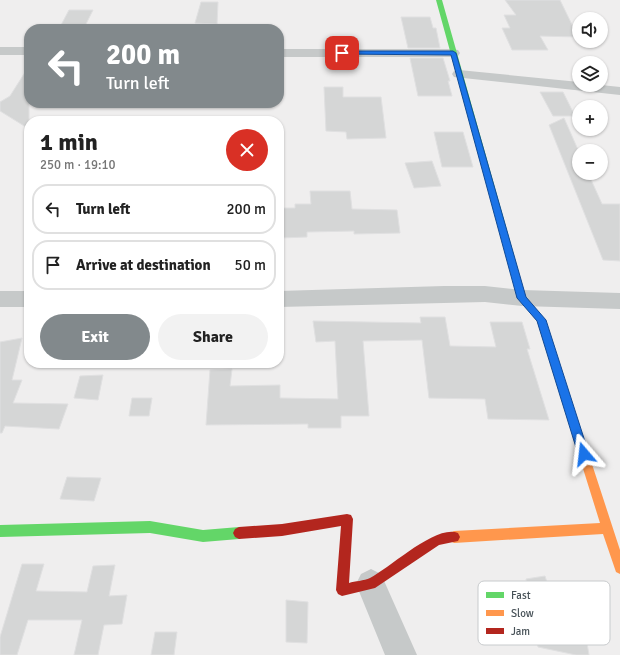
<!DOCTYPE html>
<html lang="en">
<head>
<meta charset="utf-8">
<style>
  :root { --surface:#fff; --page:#f2f2f2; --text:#222; --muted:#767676; --line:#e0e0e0; --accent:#82898c }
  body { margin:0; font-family:Signika,sans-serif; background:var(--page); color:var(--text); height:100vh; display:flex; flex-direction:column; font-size:15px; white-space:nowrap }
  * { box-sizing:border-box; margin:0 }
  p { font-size:13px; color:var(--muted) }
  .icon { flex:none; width:22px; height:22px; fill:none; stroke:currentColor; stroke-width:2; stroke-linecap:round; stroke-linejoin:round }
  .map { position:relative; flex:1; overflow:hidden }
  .sheet { position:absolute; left:24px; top:116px; width:260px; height:252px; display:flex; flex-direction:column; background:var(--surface); border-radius:16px; box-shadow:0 1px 3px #0004 }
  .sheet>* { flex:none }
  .hud { position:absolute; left:24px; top:24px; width:260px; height:84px; border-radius:16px; box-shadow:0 1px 3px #0004; background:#82898c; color:#fff; overflow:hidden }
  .buttons { position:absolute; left:572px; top:12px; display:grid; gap:8px }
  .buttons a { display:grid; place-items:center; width:36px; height:36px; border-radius:50%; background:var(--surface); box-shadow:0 1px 3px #0004; font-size:20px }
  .pin { position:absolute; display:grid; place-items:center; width:34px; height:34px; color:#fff; margin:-17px; border-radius:8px; box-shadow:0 2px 6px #0006 }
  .me { position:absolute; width:44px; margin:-22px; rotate:343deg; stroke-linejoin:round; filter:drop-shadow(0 0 3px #0008) }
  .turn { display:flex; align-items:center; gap:14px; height:84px; padding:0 16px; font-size:18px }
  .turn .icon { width:52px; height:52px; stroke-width:2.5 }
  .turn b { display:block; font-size:28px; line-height:34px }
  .round { display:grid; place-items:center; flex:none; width:42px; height:42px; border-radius:21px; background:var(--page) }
  .overview { display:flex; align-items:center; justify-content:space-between; height:68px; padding:0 16px }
  h1 { font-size:24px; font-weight:700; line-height:30px }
  .primary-button { display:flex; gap:8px; margin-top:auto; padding:8px 16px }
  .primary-button a { flex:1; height:46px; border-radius:24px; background:var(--accent); color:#fff; font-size:16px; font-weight:700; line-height:46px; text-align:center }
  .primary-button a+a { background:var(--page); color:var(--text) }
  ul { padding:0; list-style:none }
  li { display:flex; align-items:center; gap:12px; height:50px; margin:0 8px 6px; padding:0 8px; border:2px solid var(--line); border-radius:16px }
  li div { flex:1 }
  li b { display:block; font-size:15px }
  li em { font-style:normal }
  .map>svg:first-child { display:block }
  .building { fill:#d5d6d6; stroke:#e0e0e1 }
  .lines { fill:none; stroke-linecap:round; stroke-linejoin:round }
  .street { fill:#c6c9c9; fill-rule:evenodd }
  .fast { fill:#63d668; fill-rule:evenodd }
  .slow { fill:#ff974d; fill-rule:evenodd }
  .jam { fill:#b3261e; fill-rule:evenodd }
  .route { fill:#1a73e8; stroke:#114b97 }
  .key { fill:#fff; stroke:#c8cbcd; stroke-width:1 }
  .key-label { font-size:11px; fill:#485258 }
</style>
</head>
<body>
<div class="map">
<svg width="620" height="655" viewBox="0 0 620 655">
  <rect width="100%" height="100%" fill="#efeeee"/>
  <path class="building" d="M 505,0 L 560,0 L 578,37 L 540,36 L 548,50 L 512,50 L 502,28 L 510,28 L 504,15 L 516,15 Z
    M 201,2 L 218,2 L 217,24 L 195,23 Z
    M 69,10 L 93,10 L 84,28 L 60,27 Z
    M 401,17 L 430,17 L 433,28 L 436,28 L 440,48 L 408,48 Z
    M 410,58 L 443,58 L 450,81 L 448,81 L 452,96 L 418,96 Z
    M 29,66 L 29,129 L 0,111 L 0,102 L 10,96 Z
    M 324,87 L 343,87 L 343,97 L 381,97 L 386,138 L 347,139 L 346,132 L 326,131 Z
    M 540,92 L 563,92 L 575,116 L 553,116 Z
    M 564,118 L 579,152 L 579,173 L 588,173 L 602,204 L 620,204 L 620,261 L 603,260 L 549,125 Z
    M 434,132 L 463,132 L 473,167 L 442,167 Z
    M 432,161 L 441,186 L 414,188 L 405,163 Z
    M 310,191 L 350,191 L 352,209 L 397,210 L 400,233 L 354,234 L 354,231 L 307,232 L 307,237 L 279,238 L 279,208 L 295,208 L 295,204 L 311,204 Z
    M 420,317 L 445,317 L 450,346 L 496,347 L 490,322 L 522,322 L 530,349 L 527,349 L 549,420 L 488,419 L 485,399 L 429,398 L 422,340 L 363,341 L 369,416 L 341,416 L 341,428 L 308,428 L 308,424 L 206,425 L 210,370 L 232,369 L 230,386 L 280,385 L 280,398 L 338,399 L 335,341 L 316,342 L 313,321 L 421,323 Z
    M 22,338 L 12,380 L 22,380 L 13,403 L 68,404 L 59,429 L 5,426 L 2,433 L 0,433 L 0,342 Z
    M 103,375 L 98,400 L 74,398 L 80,376 Z
    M 132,398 L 152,398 L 149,416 L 129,416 Z
    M 67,477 L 101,478 L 94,501 L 60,499 Z
    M 22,564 L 44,564 L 36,591 L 87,592 L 93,566 L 115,565 L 109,596 L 127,595 L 122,624 L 104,625 L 98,655 L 74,655 L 82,620 L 28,620 L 17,655 L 0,655 L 0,637 Z
    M 545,576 L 558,618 L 583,618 L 589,655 L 576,655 L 538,647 L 526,579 Z
    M 286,600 L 308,602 L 307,643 L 286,642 Z
    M 155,632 L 177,632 L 174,655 L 151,655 Z"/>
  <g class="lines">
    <path class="street" d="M 0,47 L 29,47 L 29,55 L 0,55 Z
      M 279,49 L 453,49 L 458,50 L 460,53 L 458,56 L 453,57 L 279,57 Z
      M 459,70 L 579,82 L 579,85 L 601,85 L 620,87 L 620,95 L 454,77 L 452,74 L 454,71 Z
      M 444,286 L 485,286 L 522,290 L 620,293 L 620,309 L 522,306 L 485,302 L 279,307 L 279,291 Z
      M 0,291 L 29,291 L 29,307 L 0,307 Z
      M 371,569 L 381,574 L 417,655 L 385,655 L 356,584 L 361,574 Z"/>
    <path class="fast" d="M 436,0 L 442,0 L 519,273 L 515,276 L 511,273 Z
      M 150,521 L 203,530 L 239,527 L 243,529 L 245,533 L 243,537 L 239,539 L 203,542 L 150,533 L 0,537 L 0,525 Z"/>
    <path class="slow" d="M 515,270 L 519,273 L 526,297 L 545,320 L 620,550 L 620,574 L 616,572 L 603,534 L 454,543 L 450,541 L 448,537 L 450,533 L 454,531 L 600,523 L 537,321 L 518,298 L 511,273 Z"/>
    <path class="jam" d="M 347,514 L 351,515 L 353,519 L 349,583 C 355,581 364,581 370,578 C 390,568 436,524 458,533 L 460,537 L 458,541 L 439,545 L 375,588 L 342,596 L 338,594 L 336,590 L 341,526 L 282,536 L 239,539 L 235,537 L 233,533 L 235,529 L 239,527 L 282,524 Z"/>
  </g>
  <path class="route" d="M 342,51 L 453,51 L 456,53 L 526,297 L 546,320 L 589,454 L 587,457 L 584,458 L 580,457 L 578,454 L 537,321 L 517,298 L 451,55 L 340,54 L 340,52 Z"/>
  <rect x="478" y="581" width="132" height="64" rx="6" class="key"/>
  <rect x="486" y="592" width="18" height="6" fill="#63d668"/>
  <rect x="486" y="610" width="18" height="6" fill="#ff974d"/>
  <rect x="486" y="628" width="18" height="6" fill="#b3261e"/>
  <g class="key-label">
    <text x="511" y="599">Fast</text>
    <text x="511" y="617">Slow</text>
    <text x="511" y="635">Jam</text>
  </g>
</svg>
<div class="buttons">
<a><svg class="icon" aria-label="sound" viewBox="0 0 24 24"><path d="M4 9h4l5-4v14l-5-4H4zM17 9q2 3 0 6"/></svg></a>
<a><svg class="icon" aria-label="layers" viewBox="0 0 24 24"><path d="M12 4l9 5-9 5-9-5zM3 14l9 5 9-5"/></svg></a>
<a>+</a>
<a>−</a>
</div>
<div class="pin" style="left:342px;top:53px;background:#d93025"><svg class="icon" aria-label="arrive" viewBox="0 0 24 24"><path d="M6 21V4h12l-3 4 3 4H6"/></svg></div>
<svg class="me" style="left:584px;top:454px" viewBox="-20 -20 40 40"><path d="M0-17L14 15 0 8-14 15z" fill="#1a73e8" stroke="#fff" stroke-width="4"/></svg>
<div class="hud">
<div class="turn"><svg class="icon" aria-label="left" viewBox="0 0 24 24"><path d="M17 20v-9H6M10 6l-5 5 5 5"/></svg><div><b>200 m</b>Turn left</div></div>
</div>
<section class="sheet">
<div class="overview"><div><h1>1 min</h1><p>250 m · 19:10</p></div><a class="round" style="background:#d93025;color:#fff"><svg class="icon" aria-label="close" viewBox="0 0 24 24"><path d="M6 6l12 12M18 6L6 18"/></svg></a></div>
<ul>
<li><svg class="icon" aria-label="left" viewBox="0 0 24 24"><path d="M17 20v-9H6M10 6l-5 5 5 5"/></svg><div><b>Turn left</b></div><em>200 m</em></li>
<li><svg class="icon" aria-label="arrive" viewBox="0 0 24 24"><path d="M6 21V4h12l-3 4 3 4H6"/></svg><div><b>Arrive at destination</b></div><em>50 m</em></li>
</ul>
<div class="primary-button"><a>Exit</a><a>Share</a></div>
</section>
</div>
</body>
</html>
